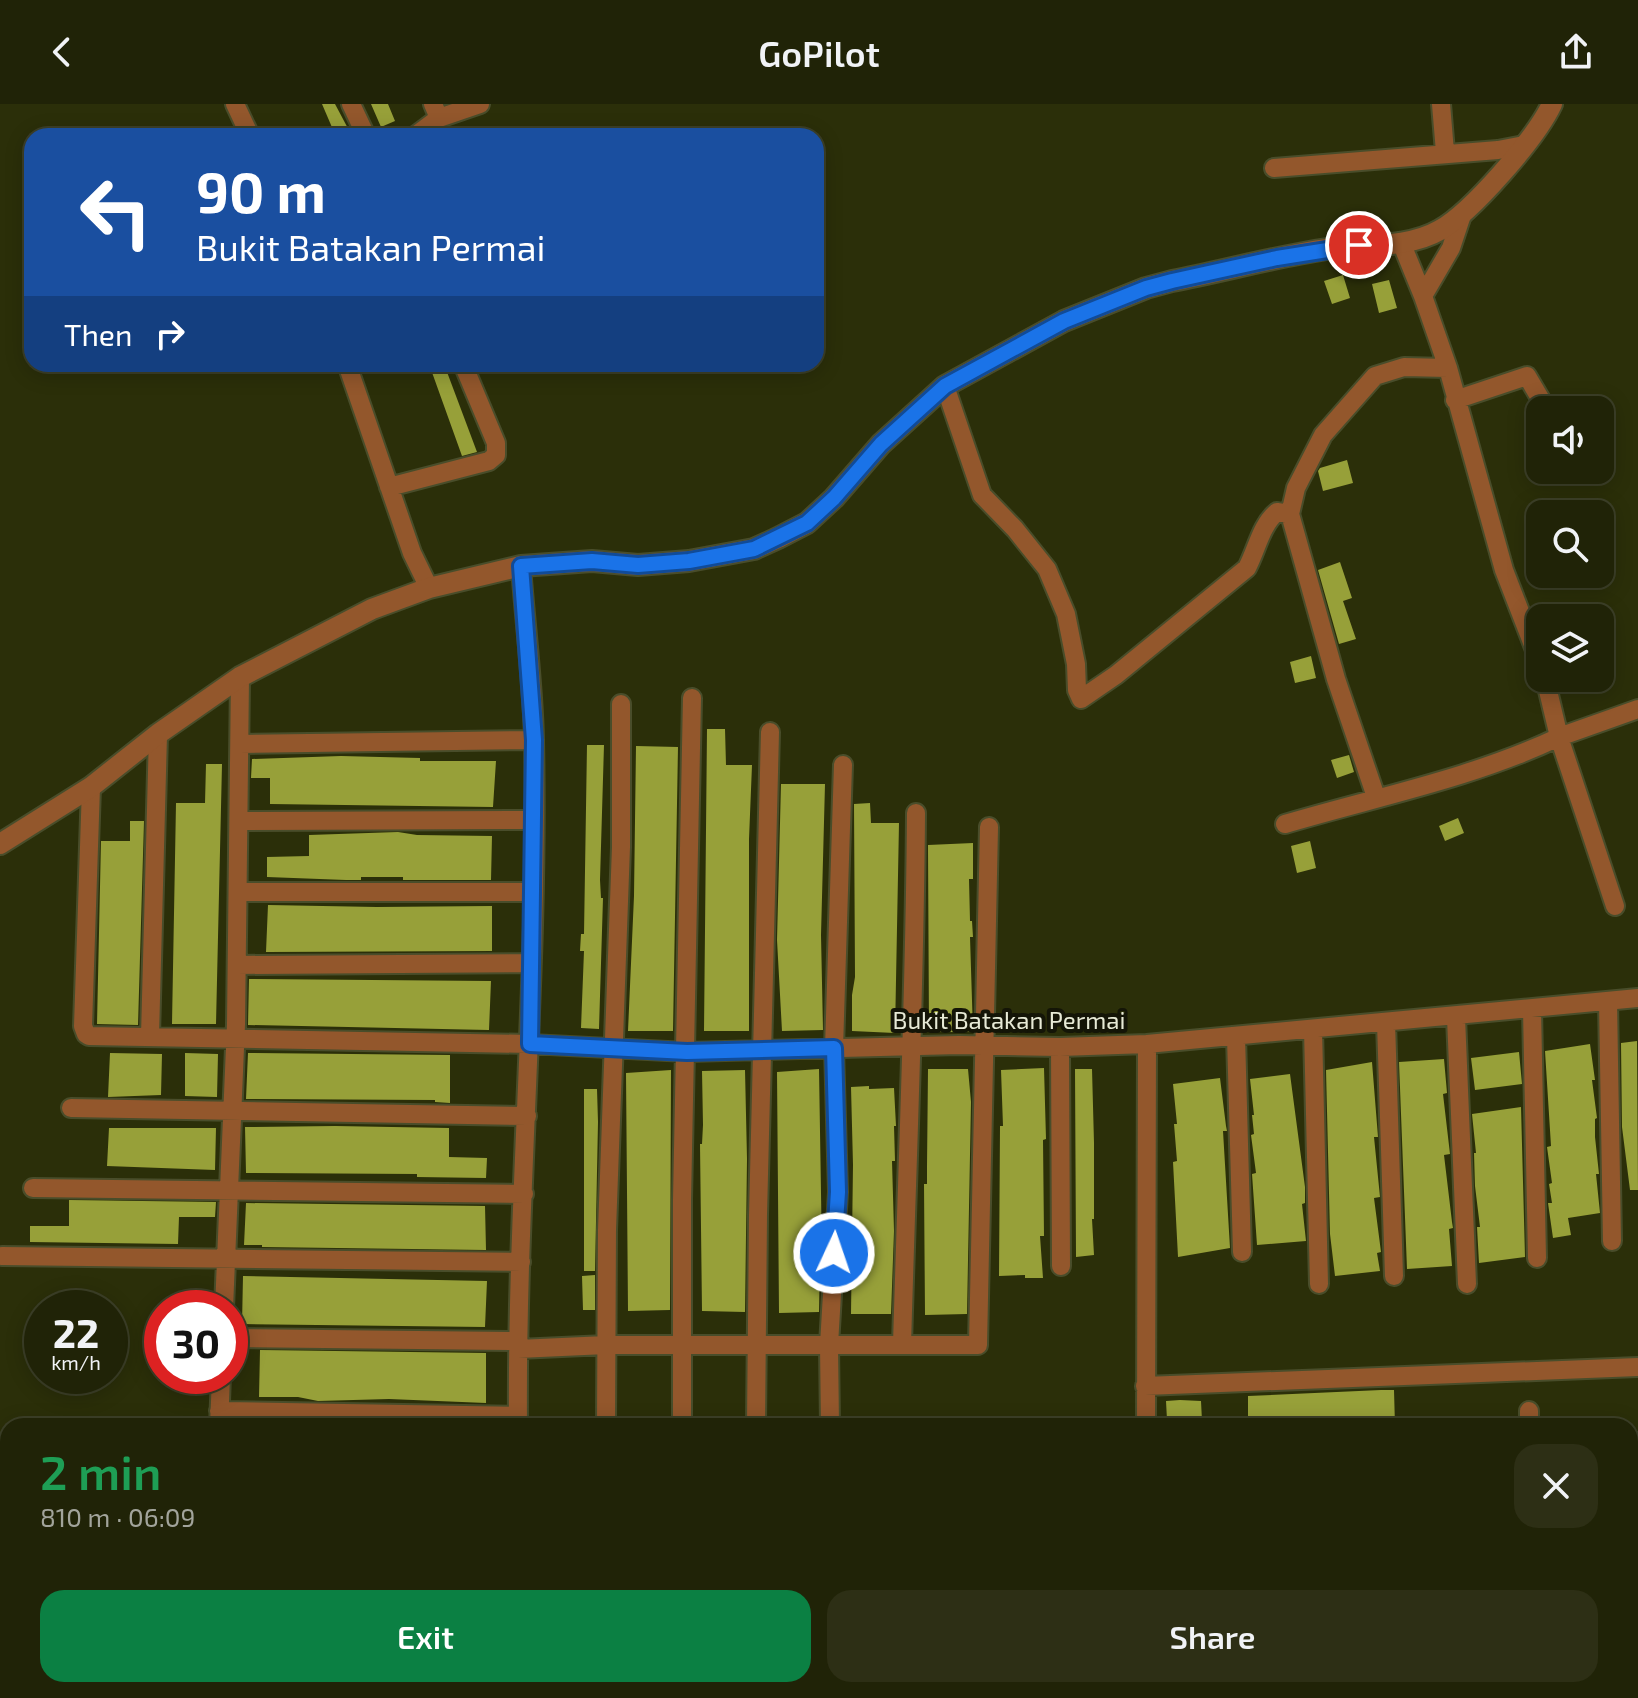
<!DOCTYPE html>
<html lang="en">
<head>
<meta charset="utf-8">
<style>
  :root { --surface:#202307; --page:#2d2f15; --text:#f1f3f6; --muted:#a2a49b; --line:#3d4028; --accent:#0b8043 }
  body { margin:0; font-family:"Exo 2",sans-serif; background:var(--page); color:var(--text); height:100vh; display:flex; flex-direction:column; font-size:30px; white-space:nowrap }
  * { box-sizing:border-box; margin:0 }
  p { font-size:26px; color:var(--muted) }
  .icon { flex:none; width:44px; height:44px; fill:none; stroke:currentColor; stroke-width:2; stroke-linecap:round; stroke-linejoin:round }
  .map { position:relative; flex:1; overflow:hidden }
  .sheet { position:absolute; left:0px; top:1314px; width:1638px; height:280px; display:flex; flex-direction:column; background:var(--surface); border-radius:24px 24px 0 0; box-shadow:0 4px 20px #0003,0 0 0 2px var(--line) }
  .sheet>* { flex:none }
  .top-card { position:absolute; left:24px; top:24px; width:800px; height:244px; border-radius:24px; box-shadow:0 4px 20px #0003,0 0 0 2px var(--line); background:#1a4fa0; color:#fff; overflow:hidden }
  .fabs { position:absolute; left:1526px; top:292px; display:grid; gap:16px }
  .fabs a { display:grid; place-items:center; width:88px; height:88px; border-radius:16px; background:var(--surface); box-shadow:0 4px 20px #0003,0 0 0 2px var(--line); font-size:40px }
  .speed { position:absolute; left:24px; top:1186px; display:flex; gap:16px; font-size:40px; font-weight:700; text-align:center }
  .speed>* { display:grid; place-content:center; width:104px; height:104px; border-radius:50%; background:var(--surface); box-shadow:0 4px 20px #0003,0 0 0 2px var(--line); line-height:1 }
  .speed small { font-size:20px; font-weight:400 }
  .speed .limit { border:12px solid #d22; background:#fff; color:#111 }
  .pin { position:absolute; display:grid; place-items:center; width:68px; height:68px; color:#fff; margin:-34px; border:4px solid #fff; border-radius:50%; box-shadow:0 2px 8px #0007 }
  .me { position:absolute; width:88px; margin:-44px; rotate:3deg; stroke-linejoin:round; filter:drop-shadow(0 0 6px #0008) }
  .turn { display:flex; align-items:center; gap:28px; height:168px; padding:0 40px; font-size:36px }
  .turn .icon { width:104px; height:104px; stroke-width:2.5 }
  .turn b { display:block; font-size:56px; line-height:68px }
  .then { display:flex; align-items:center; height:76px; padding:0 40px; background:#0003; gap:16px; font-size:30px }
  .round { display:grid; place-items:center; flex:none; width:84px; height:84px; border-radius:24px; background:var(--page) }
  .head { display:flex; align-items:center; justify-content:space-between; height:136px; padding:0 40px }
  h1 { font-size:48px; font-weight:600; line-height:60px; color:#1e9e55 }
  .button { display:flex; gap:16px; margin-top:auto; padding:16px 40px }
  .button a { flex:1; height:92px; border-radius:24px; background:var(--accent); color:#fff; font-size:32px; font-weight:600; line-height:92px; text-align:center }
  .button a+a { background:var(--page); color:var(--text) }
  header { display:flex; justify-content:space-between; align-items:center; height:104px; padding:0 40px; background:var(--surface); font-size:36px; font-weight:600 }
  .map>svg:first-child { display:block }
  .building { fill:#97a039 }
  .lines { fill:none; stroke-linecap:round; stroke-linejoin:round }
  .minor-casing { stroke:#494d2a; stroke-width:22 }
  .tertiary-casing { stroke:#494d2a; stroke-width:24 }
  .minor { stroke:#93572c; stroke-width:18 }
  .tertiary { stroke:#93572c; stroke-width:20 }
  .route-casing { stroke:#114b97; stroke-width:20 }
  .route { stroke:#1a73e8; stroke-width:14 }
  .labels { text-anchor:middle; stroke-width:8; stroke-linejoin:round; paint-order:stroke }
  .street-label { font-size:24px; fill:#e7ead6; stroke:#141507 }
</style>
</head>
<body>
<header><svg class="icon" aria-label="back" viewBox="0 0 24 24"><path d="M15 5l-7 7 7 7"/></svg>GoPilot<svg class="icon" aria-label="share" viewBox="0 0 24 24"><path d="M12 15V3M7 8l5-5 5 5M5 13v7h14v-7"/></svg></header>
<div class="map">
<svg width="1638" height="1594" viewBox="0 0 1638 1594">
  <rect width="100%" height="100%" fill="#2b2f09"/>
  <path class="building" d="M 322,0 L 335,0 L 352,32 L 338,32 L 336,27 L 334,28 Z
    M 371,0 L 388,0 L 395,17 L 381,23 Z
    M 1343,171 L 1350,194 L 1332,200 L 1324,177 Z
    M 1389,176 L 1397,204 L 1379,209 L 1372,180 Z
    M 429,260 L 444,260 L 477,348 L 462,352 Z
    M 1347,356 L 1353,379 L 1323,387 L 1318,367 L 1320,364 Z
    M 1340,458 L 1352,494 L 1343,497 L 1356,535 L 1339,540 L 1318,466 Z
    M 1311,552 L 1316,574 L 1295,579 L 1290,558 Z
    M 707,625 L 725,625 L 726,661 L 752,661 L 749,735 L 749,927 L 704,927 Z
    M 587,641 L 604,641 L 600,776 L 601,794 L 603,794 L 599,925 L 581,924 L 584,847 L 580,847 L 581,830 L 584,830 Z
    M 636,642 L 678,643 L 673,927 L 628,927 L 634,792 Z
    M 1349,651 L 1354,668 L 1337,674 L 1331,656 Z
    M 341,652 L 420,654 L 420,657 L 496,657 L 493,703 L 270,700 L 270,674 L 251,674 L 252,655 Z
    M 206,660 L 222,660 L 216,920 L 172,920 L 176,699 L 205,699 Z
    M 781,680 L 825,680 L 821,831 L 823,926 L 782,927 L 777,836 Z
    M 870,699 L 871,719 L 899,719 L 895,929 L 852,927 L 852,891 L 855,873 L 854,700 Z
    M 1458,714 L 1464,729 L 1445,737 L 1439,722 Z
    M 130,717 L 144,717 L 138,921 L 97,920 L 101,737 L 130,737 Z
    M 398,728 L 417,731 L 492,732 L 491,776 L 403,776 L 403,773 L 361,773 L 361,776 L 346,776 L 267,773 L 267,753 L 309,752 L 309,731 Z
    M 1310,737 L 1316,764 L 1297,769 L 1291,742 Z
    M 973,739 L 973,775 L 969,775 L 970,817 L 972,817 L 973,833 L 970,833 L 973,928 L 929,928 L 928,741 Z
    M 268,801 L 377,803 L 492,802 L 492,847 L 266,848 Z
    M 249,875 L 491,877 L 489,926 L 248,921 Z
    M 1637,937 L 1638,1086 L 1630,1086 L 1622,1023 L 1621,939 Z
    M 1590,940 L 1595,976 L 1592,976 L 1597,1014 L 1595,1015 L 1595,1033 L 1599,1070 L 1596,1070 L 1600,1109 L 1568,1114 L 1571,1131 L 1553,1134 L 1548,1099 L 1552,1099 L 1549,1080 L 1552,1079 L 1547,1043 L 1551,1042 L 1545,947 Z
    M 1519,948 L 1522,980 L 1475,986 L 1471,954 Z
    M 110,949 L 162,950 L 161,991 L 108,993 Z
    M 185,949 L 218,950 L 217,993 L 185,992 Z
    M 248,949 L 450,951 L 450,999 L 435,998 L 435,996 L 246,995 Z
    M 1444,955 L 1447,989 L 1443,990 L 1450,1050 L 1444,1051 L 1452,1118 L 1453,1124 L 1449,1125 L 1452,1162 L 1407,1165 L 1399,958 Z
    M 1372,958 L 1378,1033 L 1374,1033 L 1380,1093 L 1374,1094 L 1381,1148 L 1377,1149 L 1380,1167 L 1335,1172 L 1330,1130 L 1326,966 Z
    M 1044,964 L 1046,1035 L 1043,1036 L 1044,1132 L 1040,1132 L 1043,1174 L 1025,1174 L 1025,1171 L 999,1172 L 1000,1022 L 1003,1022 L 1001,966 Z
    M 819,965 L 822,1151 L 820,1151 L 819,1208 L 779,1209 L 777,968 Z
    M 928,965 L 968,965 L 971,998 L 967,1210 L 925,1211 L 924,1080 L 927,1080 L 927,1062 Z
    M 1075,965 L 1092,965 L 1094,1039 L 1094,1115 L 1092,1115 L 1094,1151 L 1076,1153 Z
    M 671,966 L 670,1206 L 628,1207 L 626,969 Z
    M 745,966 L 747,1055 L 745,1208 L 702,1207 L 700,1040 L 702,1040 L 703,1021 L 702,967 Z
    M 1290,970 L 1305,1083 L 1305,1099 L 1302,1100 L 1306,1137 L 1257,1141 L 1252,1070 L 1256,1069 L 1251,1031 L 1254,1030 L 1252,1011 L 1254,1011 L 1250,975 Z
    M 1220,974 L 1226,1022 L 1227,1027 L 1223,1027 L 1230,1144 L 1178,1153 L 1173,1058 L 1177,1057 L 1174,1020 L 1177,1020 L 1173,980 Z
    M 869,982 L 869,985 L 894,984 L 896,1022 L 894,1022 L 895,1057 L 892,1057 L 894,1127 L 891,1210 L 851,1210 L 853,1061 L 851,983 Z
    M 584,985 L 597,985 L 598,1018 L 595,1167 L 584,1167 Z
    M 1521,1003 L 1525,1153 L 1479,1159 L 1477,1123 L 1480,1123 L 1475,1082 L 1474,1049 L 1476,1049 L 1472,1010 Z
    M 335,1022 L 449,1024 L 449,1053 L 487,1054 L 486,1074 L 417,1073 L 417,1070 L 246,1069 L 245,1023 Z
    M 109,1024 L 216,1024 L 215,1066 L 107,1062 Z
    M 69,1096 L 216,1098 L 215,1113 L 179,1113 L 178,1140 L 30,1138 L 30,1122 L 69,1122 Z
    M 246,1099 L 485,1102 L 486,1146 L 262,1143 L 262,1141 L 244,1141 Z
    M 595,1171 L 595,1206 L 583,1206 L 582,1172 Z
    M 243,1172 L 487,1177 L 485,1223 L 242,1220 Z
    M 260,1246 L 486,1249 L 486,1299 L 389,1295 L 318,1297 L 298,1293 L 259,1293 Z
    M 1381,1286 L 1394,1286 L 1395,1322 L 1248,1322 L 1248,1292 Z
    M 1180,1296 L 1201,1297 L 1202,1317 L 1167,1316 L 1166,1297 Z"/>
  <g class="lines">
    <defs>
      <path id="minor" d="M 235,0 L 250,32
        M 351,0 L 366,32
        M 1441,0 L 1445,48
        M 439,14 L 480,0
        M 415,32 L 439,14 L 433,0
        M 1274,64 L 1498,46 L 1524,41
        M 1401,138 L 1423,192 L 1448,264 L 1504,466 L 1540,559
        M 1423,192 L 1451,144 L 1462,111
        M 347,260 L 412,449 L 429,484
        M 945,282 L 982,391 L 1015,425 L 1047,465 L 1066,510 L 1076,560 L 1077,586 L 1081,595 L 1116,571 L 1247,464 C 1257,445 1261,421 1277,408 L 1290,410
        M 1455,296 L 1527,272 L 1547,306
        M 389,383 L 489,357 L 496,351 L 496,339 L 463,260
        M 240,640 L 534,636
        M 91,683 L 83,922 L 86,930 L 89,932 L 530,940 L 687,948 L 959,941 L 1060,943 L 1147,940 L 1146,1322
        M 1376,693 L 1336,575 L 1290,410 L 1296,384 L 1323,331 L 1375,272 L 1404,263 L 1448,264
        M 239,717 L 533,716
        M 1285,720 C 1376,693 1473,674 1559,633 L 1545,574
        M 238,788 L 532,788
        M 1615,802 L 1559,633 L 1638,605
        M 237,861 L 531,859
        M 1608,897 L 1612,1137
        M 1532,905 L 1537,1154
        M 1456,913 L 1467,1180
        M 1386,918 L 1394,1172
        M 1313,925 L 1319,1180
        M 150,932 L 158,630
        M 1236,932 L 1242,1148
        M 1147,940 L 1638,894
        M 1060,943 L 1061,1162
        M 71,1004 L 527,1012
        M 33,1084 L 524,1090
        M 2,1152 L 521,1158
        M 224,1204 L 236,920 L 240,573
        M 230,1234 L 518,1237
        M 902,1241 C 907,1063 915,886 916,709
        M 518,1245 L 606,1241 L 978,1241 L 989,723
        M 1145,1282 L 1638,1263
        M 219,1307 L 518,1312
        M 219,1322 L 221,1272
        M 518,1322 C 516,1094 539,866 534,637 C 533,579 525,520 521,462
        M 606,1322 L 607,1126 L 621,743 L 621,600
        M 682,1322 L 682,1096 L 692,594
        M 756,1322 L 758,1111 L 770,628
        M 830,1322 L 829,1241 L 838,1088 L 834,944 L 843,661
        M 1529,1322 L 1529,1307
        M 1630,1338 L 1638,1338
        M 1630,1409 L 1638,1408
        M 1630,1487 L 1638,1487
        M 1630,1575 L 1638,1575
        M 1150,1586 L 1150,1594 L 1264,1592 L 1389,1586
        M 1524,1586 L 1524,1594"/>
      <path id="tertiary" d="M 0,740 L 91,683 L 158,630 L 240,573 L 372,505 L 429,484 L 521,462 L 592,457 L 638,461 L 689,457 L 754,445 L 778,434 L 807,419 L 834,394 L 881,340 L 945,282 L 1064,217 L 1146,184 L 1172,177 C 1224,167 1274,153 1327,145 C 1363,140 1407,145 1440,126 C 1472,108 1536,34 1552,0"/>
    </defs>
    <use href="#minor" class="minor-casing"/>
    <use href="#tertiary" class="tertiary-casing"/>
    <use href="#minor" class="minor"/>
    <use href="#tertiary" class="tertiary"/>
  </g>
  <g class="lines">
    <defs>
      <path id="route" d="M 834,1149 L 838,1088 L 834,944 L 687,948 L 530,940 L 534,636 L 521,462 L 592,457 L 638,461 L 689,457 L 754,445 L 807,419 L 834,394 L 881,340 L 945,282 L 1064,217 L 1146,184 L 1172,177 L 1277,154 L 1359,141"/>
    </defs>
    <use href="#route" class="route-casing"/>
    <use href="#route" class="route"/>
  </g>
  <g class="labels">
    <g class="street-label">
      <text x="1009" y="925">Bukit Batakan Permai</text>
    </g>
  </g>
</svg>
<div class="fabs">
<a><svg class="icon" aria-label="sound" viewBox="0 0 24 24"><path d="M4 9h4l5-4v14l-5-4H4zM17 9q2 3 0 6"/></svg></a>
<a><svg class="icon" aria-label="search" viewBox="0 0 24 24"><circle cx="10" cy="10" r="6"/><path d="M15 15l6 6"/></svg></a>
<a><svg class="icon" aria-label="layers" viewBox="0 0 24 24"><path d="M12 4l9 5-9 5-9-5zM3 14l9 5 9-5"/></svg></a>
</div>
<div class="speed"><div>22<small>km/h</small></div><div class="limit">30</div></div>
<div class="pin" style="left:1359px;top:141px;background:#d93025"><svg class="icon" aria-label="arrive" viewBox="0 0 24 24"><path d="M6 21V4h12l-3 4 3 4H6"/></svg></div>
<svg class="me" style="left:834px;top:1149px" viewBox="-20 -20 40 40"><circle r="17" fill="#1a73e8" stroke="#fff" stroke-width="3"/><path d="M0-11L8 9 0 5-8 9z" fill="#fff"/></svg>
<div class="top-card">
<div class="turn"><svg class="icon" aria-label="left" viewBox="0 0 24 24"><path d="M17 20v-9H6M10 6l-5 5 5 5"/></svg><div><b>90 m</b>Bukit Batakan Permai</div></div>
<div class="then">Then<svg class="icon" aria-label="right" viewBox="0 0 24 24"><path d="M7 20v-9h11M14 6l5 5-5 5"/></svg></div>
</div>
<section class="sheet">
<div class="head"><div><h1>2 min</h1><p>810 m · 06:09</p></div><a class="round"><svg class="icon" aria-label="close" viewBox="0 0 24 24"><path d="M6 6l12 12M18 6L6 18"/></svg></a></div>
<div class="button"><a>Exit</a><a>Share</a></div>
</section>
</div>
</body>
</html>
